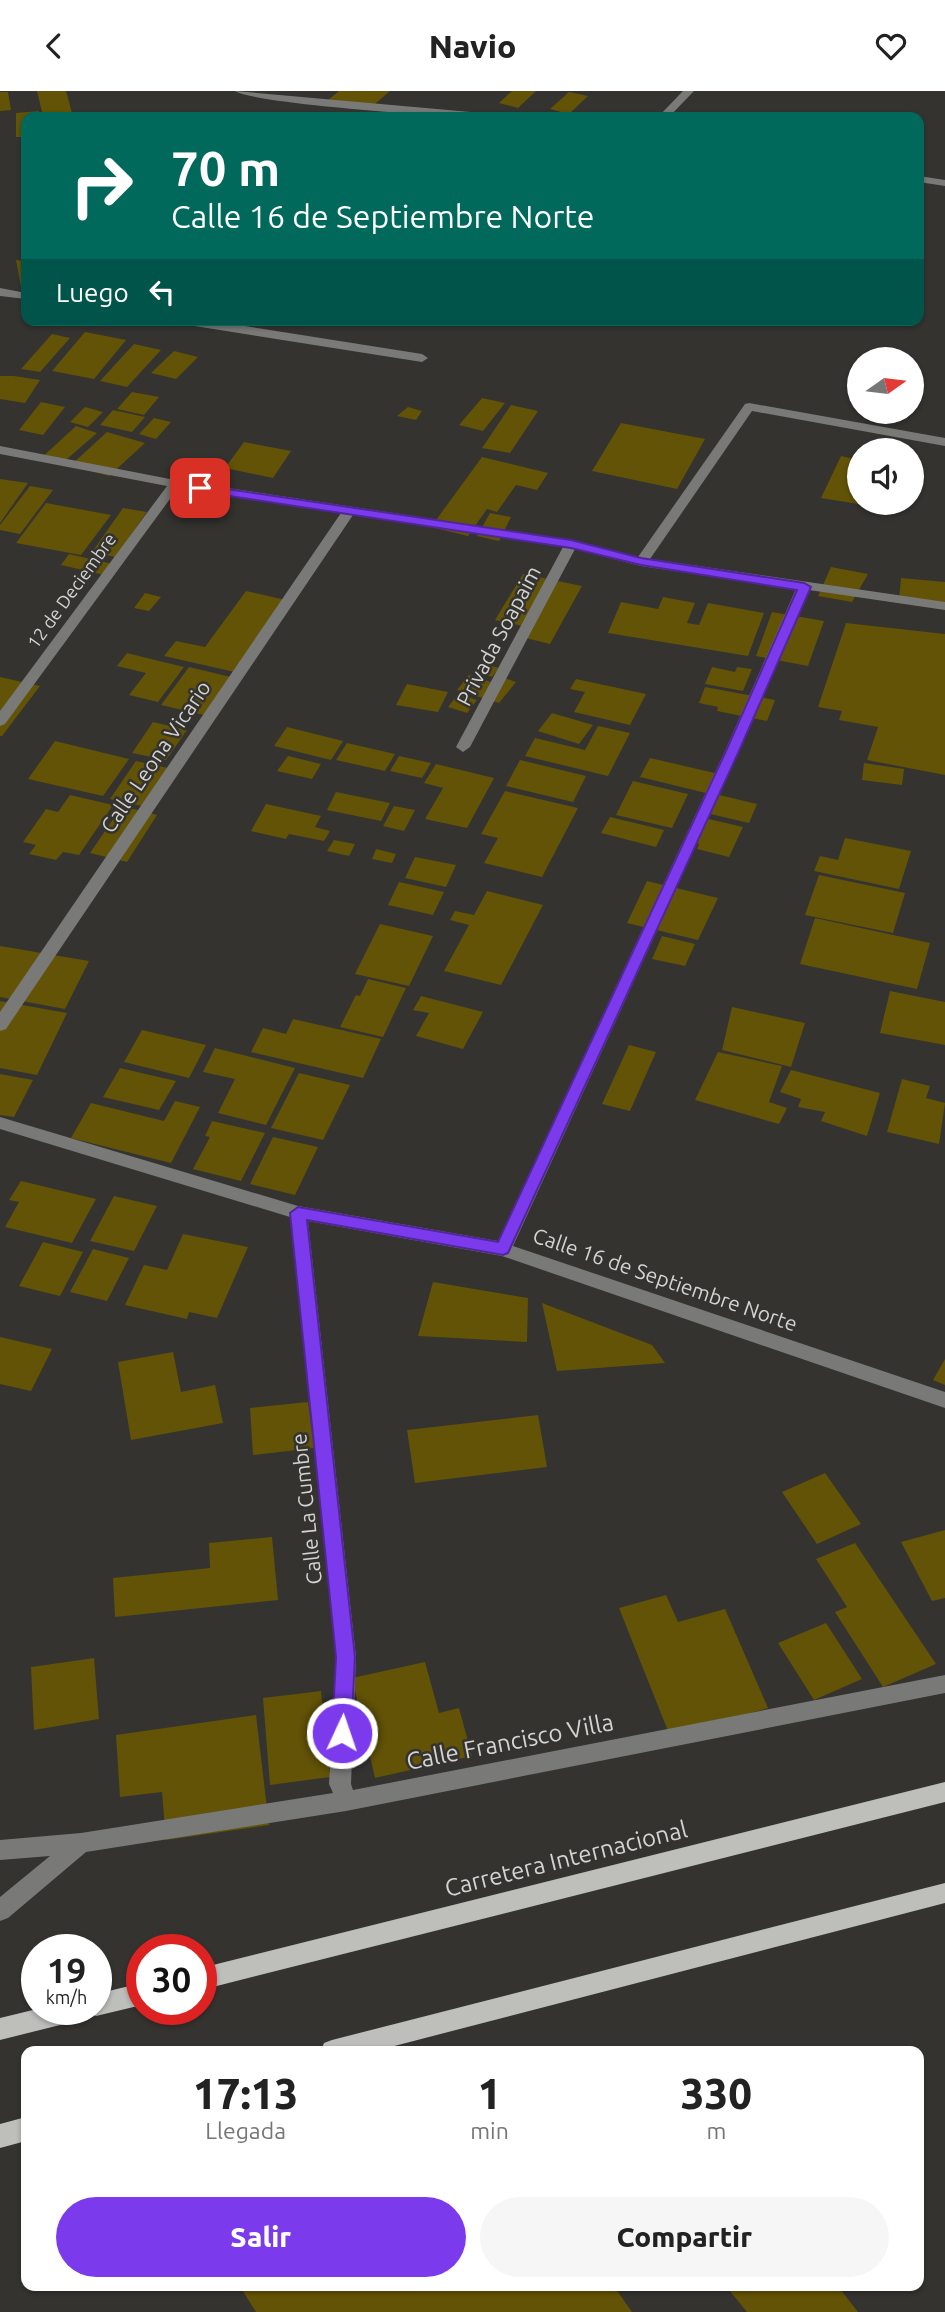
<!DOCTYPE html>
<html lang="es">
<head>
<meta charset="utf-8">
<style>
  :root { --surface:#fff; --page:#f6f6f6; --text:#222; --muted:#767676; --accent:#7c3aed }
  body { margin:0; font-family:Ubuntu,sans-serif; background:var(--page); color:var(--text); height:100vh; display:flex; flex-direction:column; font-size:26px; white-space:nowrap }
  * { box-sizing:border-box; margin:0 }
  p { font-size:23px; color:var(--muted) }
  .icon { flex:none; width:38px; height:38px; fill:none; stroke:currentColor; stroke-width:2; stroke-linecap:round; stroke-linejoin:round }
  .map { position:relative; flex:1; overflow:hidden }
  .details { position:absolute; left:21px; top:1955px; width:903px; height:245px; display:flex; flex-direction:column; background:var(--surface); border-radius:14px; box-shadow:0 2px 5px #0004 }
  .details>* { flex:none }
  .top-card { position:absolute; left:21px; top:21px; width:903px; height:214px; border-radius:14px; box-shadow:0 2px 5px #0004; background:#00695c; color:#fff; overflow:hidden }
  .needle { width:46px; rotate:76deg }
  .controls { position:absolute; left:847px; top:256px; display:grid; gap:14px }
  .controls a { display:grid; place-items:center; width:77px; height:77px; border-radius:50%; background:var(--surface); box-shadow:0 2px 5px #0004; font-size:35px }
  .speed { position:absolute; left:21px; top:1843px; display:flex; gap:14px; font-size:35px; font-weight:700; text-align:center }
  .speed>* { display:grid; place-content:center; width:91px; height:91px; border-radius:50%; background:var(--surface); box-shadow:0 2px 5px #0004; line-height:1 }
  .speed small { font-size:18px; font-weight:400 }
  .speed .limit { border:10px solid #d22; background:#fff; color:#111 }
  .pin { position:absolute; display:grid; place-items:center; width:60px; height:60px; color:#fff; margin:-30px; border-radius:14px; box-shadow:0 4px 10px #0006 }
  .me { position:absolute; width:77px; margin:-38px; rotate:3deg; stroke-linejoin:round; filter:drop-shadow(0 0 5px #0008) }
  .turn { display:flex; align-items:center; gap:24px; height:147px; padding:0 35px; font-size:32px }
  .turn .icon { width:91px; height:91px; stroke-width:2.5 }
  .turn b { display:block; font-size:49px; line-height:60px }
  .then { display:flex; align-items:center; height:66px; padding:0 35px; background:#0003; gap:14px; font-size:26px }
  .eta { display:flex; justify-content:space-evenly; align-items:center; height:119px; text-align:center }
  .eta b { font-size:42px; font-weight:800; line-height:49px }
  .action { display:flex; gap:14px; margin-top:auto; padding:14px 35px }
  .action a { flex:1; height:80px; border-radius:42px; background:var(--accent); color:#fff; font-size:28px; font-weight:800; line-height:80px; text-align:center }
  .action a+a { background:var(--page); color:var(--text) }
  header { display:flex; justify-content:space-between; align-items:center; height:91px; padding:0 35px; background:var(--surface); font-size:32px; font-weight:800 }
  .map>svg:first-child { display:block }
  .building { fill:#625306 }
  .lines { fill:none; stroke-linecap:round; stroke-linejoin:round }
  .minor { fill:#797977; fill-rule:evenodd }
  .major { fill:#bebebb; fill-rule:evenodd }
  .route { fill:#7c3aed; stroke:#51269a; stroke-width:2 }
  .labels { text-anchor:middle; stroke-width:5; stroke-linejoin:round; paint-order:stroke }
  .far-street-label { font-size:18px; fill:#d3d3d1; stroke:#343330 }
  .street-label { font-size:21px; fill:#d3d3d1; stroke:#343330 }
  .near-street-label { font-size:24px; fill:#d3d3d1; stroke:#343330 }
</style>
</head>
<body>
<header><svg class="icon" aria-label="back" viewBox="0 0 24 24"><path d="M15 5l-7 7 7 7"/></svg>Navio<svg class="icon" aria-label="heart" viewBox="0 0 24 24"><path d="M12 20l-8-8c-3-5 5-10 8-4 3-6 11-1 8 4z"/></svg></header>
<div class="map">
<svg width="945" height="2221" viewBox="0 0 945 2221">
  <rect width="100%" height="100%" fill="#343330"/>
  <path class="building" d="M 37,0 L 66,0 L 72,22 L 43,25 Z
    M 339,0 L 390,0 L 368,19 L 328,9 Z
    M 512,0 L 536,0 L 518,17 L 499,12 Z
    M 0,1 L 8,1 L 11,19 L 0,20 Z
    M 569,1 L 588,5 L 569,23 L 550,18 Z
    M 39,20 L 39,26 L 26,26 L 26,46 L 16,46 L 16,22 Z
    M 16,169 L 26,170 L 26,207 L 23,207 Z
    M 85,241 L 126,249 L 94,288 L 52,280 Z
    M 52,243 L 70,247 L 40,281 L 21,278 Z
    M 134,253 L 161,259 L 127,296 L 100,290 Z
    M 174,260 L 198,266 L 176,288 L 151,282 Z
    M 0,285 L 14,285 L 40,289 L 25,312 L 0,308 Z
    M 132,301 L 159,306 L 144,324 L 117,318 Z
    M 482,307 L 505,312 L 483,340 L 459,334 Z
    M 41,311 L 65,316 L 43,344 L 19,339 Z
    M 511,314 L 538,320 L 510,362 L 482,357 Z
    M 85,316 L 103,321 L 88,336 L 70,331 Z
    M 408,316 L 422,320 L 416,329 L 397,325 Z
    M 113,319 L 145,326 L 132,341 L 100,334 Z
    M 154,327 L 171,331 L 156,348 L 139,343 Z
    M 621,332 L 705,348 L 677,398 L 592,380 Z
    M 76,335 L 97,342 L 60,374 L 40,368 Z
    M 107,341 L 145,352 L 109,385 L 71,374 Z
    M 244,351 L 291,360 L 273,387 L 225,377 Z
    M 841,365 L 859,369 L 859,411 L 873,411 L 871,415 L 821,407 Z
    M 482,366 L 548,382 L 537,399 L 516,394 L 497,421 L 487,418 L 468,445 L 431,436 Z
    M 0,388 L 28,392 L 0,432 Z
    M 30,395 L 53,399 L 20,443 L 0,439 L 0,434 Z
    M 46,412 L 111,424 L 81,464 L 16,452 Z
    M 123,417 L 147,421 L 115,466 L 92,461 Z
    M 490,422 L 511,426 L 499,450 L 477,445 Z
    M 69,463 L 113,473 L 104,484 L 61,474 Z
    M 831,476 L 868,483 L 852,511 L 818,505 Z
    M 523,483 L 582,495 L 550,553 L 526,547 L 532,537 L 495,529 Z
    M 901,487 L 945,491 L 945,514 L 899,509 Z
    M 246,500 L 290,510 L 239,582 L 164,565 L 176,550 L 205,556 Z
    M 145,502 L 161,506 L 149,520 L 134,517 Z
    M 663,506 L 695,512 L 687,532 L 699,534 L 708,512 L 764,522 L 748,565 L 608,542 L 621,511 L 658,518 Z
    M 772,521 L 824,530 L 808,575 L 756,565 Z
    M 846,532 L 945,543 L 945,684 L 867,669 L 878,636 L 839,629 L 842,620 L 818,616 Z
    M 127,562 L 155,569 L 184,576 L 158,611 L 129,604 L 146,582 L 117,575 Z
    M 484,573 L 499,577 L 492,586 L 477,581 Z
    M 189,576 L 231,586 L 204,624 L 161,614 Z
    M 712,576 L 735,581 L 737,576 L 752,578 L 743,600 L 705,593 Z
    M 469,584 L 491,591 L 496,584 L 516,591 L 499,612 L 457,599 Z
    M 0,586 L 40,595 L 2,645 L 0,645 Z
    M 576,588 L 646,603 L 630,634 L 574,621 L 585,601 L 570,598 Z
    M 407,593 L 448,601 L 438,621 L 396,614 Z
    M 705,596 L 775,609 L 767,630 L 717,620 L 718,616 L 699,612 Z
    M 458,603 L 477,609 L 467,622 L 448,616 Z
    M 552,622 L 593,634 L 579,653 L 538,640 Z
    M 153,631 L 187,639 L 166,669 L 132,662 Z
    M 598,635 L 630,642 L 608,685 L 525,665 L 535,647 L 585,659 Z
    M 287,636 L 343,650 L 331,669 L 274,655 Z
    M 55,650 L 129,668 L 103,705 L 28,688 Z
    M 347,652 L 395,663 L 385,680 L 336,669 Z
    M 288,665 L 321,673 L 312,688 L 277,680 Z
    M 399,665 L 431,672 L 422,687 L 390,680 Z
    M 650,667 L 719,683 L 710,703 L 640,686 Z
    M 520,669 L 586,685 L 573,711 L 506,695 Z
    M 136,670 L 177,679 L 151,717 L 110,708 Z
    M 864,672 L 904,678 L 902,694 L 862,689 Z
    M 436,673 L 494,687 L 467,737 L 425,728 L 443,697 L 424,692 Z
    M 633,690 L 688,703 L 672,737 L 616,724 Z
    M 505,700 L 578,717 L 542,786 L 484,772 L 498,747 L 481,743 Z
    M 336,701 L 390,712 L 381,730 L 327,719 Z
    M 715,703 L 757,713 L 749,732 L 706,722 Z
    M 70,704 L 113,714 L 79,764 L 63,761 L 56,769 L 29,763 L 36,754 L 23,751 L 46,718 L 58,721 Z
    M 266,713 L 321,725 L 315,736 L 330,740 L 324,750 L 289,743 L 286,748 L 251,740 Z
    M 122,715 L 157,724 L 127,771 L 90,762 Z
    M 394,715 L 415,719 L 404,740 L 383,735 Z
    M 696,725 L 743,736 L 729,766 L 697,758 L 699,753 L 685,749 Z
    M 610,726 L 664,739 L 656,756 L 601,742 Z
    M 845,747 L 911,760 L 899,798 L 814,780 L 820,765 L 838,769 Z
    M 334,749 L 355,753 L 349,765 L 327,760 Z
    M 376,758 L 396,763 L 392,772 L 372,768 Z
    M 415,766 L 456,774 L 446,796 L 405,787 Z
    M 819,784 L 905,802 L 893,842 L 805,824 Z
    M 647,790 L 718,807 L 698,849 L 627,832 Z
    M 399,791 L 444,801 L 433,824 L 388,814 Z
    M 487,800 L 543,814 L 501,894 L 444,880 L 469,834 L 450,829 L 455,820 L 474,824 Z
    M 815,827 L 930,852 L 917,898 L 800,873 Z
    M 380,833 L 433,845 L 409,895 L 355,883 Z
    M 662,845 L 695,853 L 685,875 L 652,868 Z
    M 0,855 L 89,870 L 65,918 L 0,906 Z
    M 368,888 L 406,897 L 383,946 L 340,936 L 356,904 L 360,905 Z
    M 890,900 L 945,911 L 945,954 L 880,942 Z
    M 421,905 L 483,921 L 463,958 L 416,945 L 429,922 L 413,919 Z
    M 0,910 L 67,922 L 37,984 L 0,977 Z
    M 732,916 L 805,932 L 791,976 L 722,959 Z
    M 293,928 L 381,948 L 363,987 L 251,961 L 263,937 L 286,943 Z
    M 142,939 L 206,954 L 189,987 L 124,971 Z
    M 629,954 L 656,961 L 630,1020 L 602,1013 Z
    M 215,957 L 295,977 L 266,1034 L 218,1022 L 235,988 L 203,981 Z
    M 718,961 L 782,975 L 769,1011 L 787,1017 L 779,1033 L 695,1009 Z
    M 120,977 L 176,990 L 159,1019 L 103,1006 Z
    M 791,979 L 880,1002 L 867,1045 L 821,1030 L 825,1021 L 798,1016 L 801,1008 L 780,1001 Z
    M 299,982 L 350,994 L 323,1049 L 271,1037 Z
    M 0,983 L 33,989 L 14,1026 L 0,1024 Z
    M 902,988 L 930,995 L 926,1007 L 945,1012 L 939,1053 L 887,1041 Z
    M 175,1010 L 200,1016 L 171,1072 L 71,1047 L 91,1012 L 164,1030 Z
    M 212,1030 L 265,1042 L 241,1090 L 193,1078 L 210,1046 L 205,1045 Z
    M 273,1046 L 318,1056 L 295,1104 L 250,1093 Z
    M 21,1090 L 96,1108 L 72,1152 L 5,1136 L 19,1111 L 9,1109 Z
    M 114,1105 L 157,1115 L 134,1160 L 90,1150 Z
    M 183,1143 L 248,1156 L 217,1227 L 189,1221 L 187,1228 L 125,1214 L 144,1174 L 167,1179 Z
    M 43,1151 L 83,1161 L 60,1205 L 19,1195 Z
    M 93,1158 L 129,1167 L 107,1210 L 70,1201 Z
    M 433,1191 L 528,1207 L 527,1251 L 418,1245 Z
    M 542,1212 L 652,1254 L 665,1272 L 557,1280 Z
    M 0,1246 L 52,1258 L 31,1300 L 0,1293 Z
    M 173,1261 L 181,1301 L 215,1294 L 223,1332 L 131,1349 L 118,1271 Z
    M 945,1268 L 945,1294 L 933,1289 Z
    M 308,1311 L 314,1357 L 253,1364 L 250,1317 Z
    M 538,1324 L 547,1376 L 415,1392 L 407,1339 Z
    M 825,1382 L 861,1433 L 817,1453 L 782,1401 Z
    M 945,1439 L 945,1507 L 932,1510 L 901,1451 Z
    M 272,1446 L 278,1509 L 115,1526 L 113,1487 L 210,1477 L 209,1452 Z
    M 855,1452 L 936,1573 L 883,1596 L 835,1521 L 847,1516 L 816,1468 Z
    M 666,1504 L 678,1531 L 725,1518 L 768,1617 L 670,1645 L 619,1517 Z
    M 826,1532 L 862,1588 L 814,1609 L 778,1552 Z
    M 94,1567 L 99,1628 L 34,1639 L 31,1576 Z
    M 425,1571 L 439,1622 L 459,1617 L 472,1665 L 375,1687 L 352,1587 Z
    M 321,1600 L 330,1686 L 270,1694 L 263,1607 Z
    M 256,1624 L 269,1734 L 166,1749 L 162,1701 L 120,1706 L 116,1644 Z
    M 239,2194 L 613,2194 L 632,2221 L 256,2221 Z
    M 725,2194 L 837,2194 L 858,2221 L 747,2221 Z"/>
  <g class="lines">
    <path class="minor" d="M 235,0 L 493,23 L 498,26 C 465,28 254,13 235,0 Z
      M 683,0 L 694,0 L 669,26 L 658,26 Z
      M 919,85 L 945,89 L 945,95 L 919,91 Z
      M 0,197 L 26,202 L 26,208 L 0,205 Z
      M 176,229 L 206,229 L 422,263 L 428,267 L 422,271 L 182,233 Z
      M 749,312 L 945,347 L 945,355 L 752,320 L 650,468 L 945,511 L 945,519 L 809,499 L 739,660 L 513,1155 L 945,1301 L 945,1317 L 502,1165 L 308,1130 L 356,1566 L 351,1693 L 353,1699 L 945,1584 L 945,1602 L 346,1720 L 86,1761 L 8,1827 L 0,1830 L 0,1806 L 50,1765 L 0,1769 L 0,1749 L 81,1742 L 333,1702 L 329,1693 L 336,1566 L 290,1126 L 0,1038 L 0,1026 L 298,1115 L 498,1150 L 725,660 L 796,498 L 641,475 L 575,458 L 470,656 L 463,661 L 456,656 L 563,456 L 353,424 L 6,938 L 0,940 L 0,921 L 341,422 L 178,397 L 5,633 L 0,635 L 0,620 L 167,395 L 0,363 L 0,355 L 175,389 L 571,449 L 638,466 L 745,313 Z"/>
    <path class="major" d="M 945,1691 L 945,1711 L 201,1899 L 201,1877 Z
      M 945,1792 L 945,1812 L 375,1960 L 321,1960 L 324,1952 L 332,1949 Z
      M 142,1892 L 142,1914 L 96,1925 L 89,1922 L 80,1929 L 0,1949 L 0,1927 L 37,1918 L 96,1918 L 96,1903 Z
      M 26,2026 L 26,2050 L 0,2057 L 0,2033 Z"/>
  </g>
  <path class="route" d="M 200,394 L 571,449 L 641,467 L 804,492 L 811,496 L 739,660 L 508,1162 L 503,1164 L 307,1129 L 355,1566 L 351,1642 L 349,1648 L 342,1651 L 335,1648 L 332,1642 L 336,1566 L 290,1122 L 298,1116 L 498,1151 L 726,660 L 797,499 L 641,474 L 571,457 L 196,400 L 196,395 Z"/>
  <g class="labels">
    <g class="far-street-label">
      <text transform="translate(72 500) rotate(-54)" y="6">12 de Deciembre</text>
    </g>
    <g class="street-label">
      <text transform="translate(499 545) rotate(-62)" y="7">Privada Soapaim</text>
      <text transform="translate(156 666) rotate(-56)" y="7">Calle Leona Vicario</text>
      <text transform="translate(665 1189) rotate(19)" y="7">Calle 16 de Septiembre Norte</text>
      <text transform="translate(307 1418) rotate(-96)" y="7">Calle La Cumbre</text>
    </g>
    <g class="near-street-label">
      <text transform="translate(510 1651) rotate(-11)" y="8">Calle Francisco Villa</text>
      <text transform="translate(566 1768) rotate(-14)" y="8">Carretera Internacional</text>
    </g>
  </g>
</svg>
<div class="controls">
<a><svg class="needle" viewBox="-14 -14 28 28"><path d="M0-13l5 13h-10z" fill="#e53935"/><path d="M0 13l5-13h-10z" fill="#767676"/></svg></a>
<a><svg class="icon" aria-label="sound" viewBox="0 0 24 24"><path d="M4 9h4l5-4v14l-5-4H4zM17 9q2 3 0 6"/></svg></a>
</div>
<div class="speed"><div>19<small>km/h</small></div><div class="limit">30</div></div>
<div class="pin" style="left:200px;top:397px;background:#d93025"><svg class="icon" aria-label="arrive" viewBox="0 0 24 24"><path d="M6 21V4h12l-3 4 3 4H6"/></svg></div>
<svg class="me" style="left:342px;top:1642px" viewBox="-20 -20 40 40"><circle r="17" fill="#7c3aed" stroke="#fff" stroke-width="3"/><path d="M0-11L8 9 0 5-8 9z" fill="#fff"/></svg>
<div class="top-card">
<div class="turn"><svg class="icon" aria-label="right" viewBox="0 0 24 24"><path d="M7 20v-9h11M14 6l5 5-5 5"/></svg><div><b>70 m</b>Calle 16 de Septiembre Norte</div></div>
<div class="then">Luego<svg class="icon" aria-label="left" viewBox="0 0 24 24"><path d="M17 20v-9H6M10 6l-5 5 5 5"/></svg></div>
</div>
<section class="details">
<div class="eta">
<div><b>17:13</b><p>Llegada</p></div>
<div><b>1</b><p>min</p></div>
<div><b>330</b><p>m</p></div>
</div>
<div class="action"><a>Salir</a><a>Compartir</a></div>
</section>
</div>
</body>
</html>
